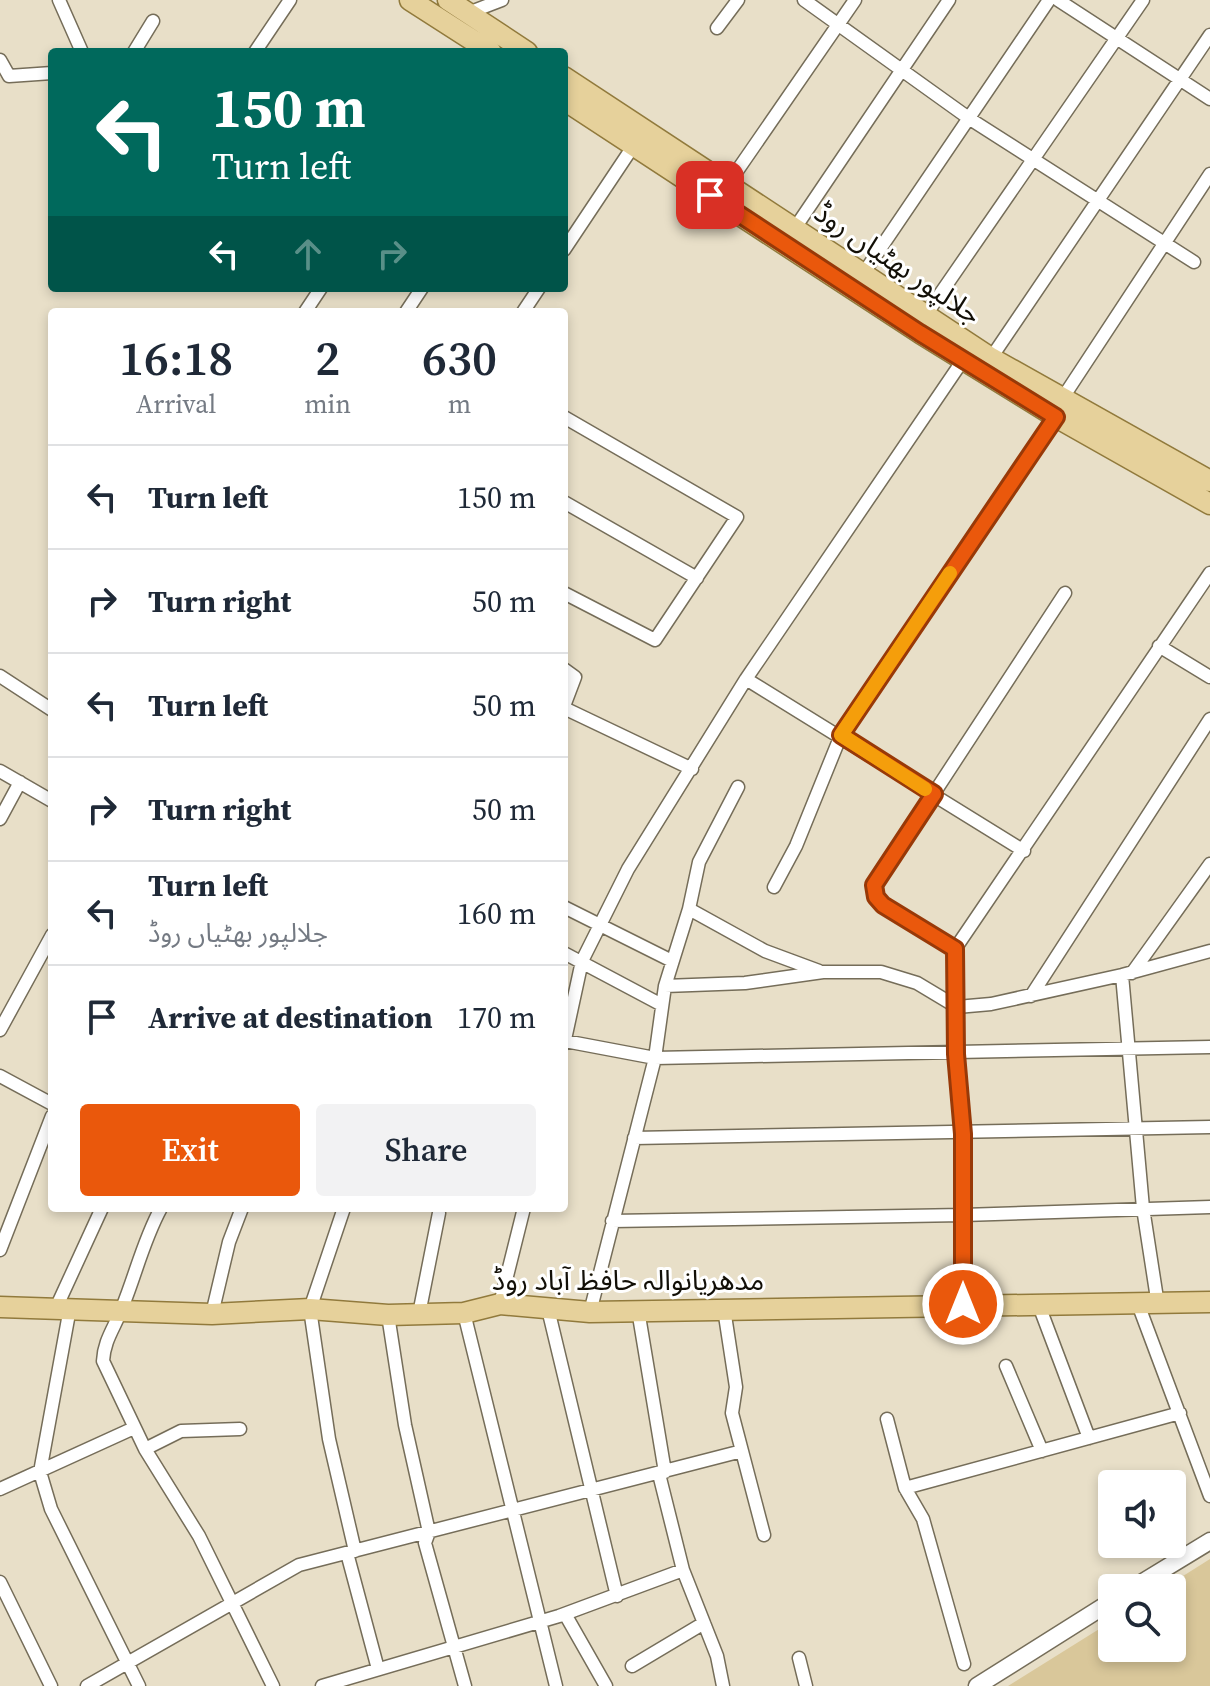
<!DOCTYPE html>
<html lang="en">
<head>
<meta charset="utf-8">
<style>
  :root { --surface:#fff; --page:#f2f2f3; --text:#1f2937; --muted:#747a83; --line:#e0e1e3; --accent:#ea580c }
  body { margin:0; font-family:"Source Serif 4","Noto Sans Arabic",serif; background:var(--page); color:var(--text); height:100vh; display:flex; flex-direction:column; font-size:30px; white-space:nowrap }
  * { box-sizing:border-box; margin:0 }
  p { font-size:26px; color:var(--muted) }
  .icon { flex:none; width:44px; height:44px; fill:none; stroke:currentColor; stroke-width:2; stroke-linecap:round; stroke-linejoin:round }
  .map { position:relative; flex:1; overflow:hidden }
  .sheet { position:absolute; left:48px; top:308px; width:520px; height:904px; display:flex; flex-direction:column; background:var(--surface); border-radius:8px; box-shadow:0 4px 12px #0003 }
  .sheet>* { flex:none }
  .top-card { position:absolute; left:48px; top:48px; width:520px; height:244px; border-radius:8px; box-shadow:0 4px 12px #0003; background:#00695c; color:#fff; overflow:hidden }
  .fabs { position:absolute; left:1098px; top:1470px; display:grid; gap:16px }
  .fabs a { display:grid; place-items:center; width:88px; height:88px; border-radius:8px; background:var(--surface); box-shadow:0 4px 12px #0003; font-size:40px }
  .pin { position:absolute; display:grid; place-items:center; width:68px; height:68px; color:#fff; margin:-34px; border-radius:16px; box-shadow:0 4px 12px #0006 }
  .me { position:absolute; width:88px; margin:-44px; rotate:0deg; stroke-linejoin:round; filter:drop-shadow(0 0 6px #0008) }
  .turn { display:flex; align-items:center; gap:28px; height:168px; padding:0 32px; font-size:36px }
  .turn .icon { width:104px; height:104px; stroke-width:2.5 }
  .turn b { display:block; font-size:56px; line-height:68px }
  .lanes { display:flex; align-items:center; height:76px; padding:0 32px; background:#0003; justify-content:center; gap:40px; direction:ltr }
  .lanes .off { opacity:.35 }
  .eta { display:flex; justify-content:space-evenly; align-items:center; height:136px; text-align:center }
  .eta b { font-size:48px; font-weight:600; line-height:56px }
  .cta { display:flex; gap:16px; margin-top:auto; padding:16px 32px }
  .cta a { flex:1; height:92px; border-radius:8px; background:var(--accent); color:#fff; font-size:32px; font-weight:600; line-height:92px; text-align:center }
  .cta a+a { background:var(--page); color:var(--text) }
  ul { padding:0; list-style:none }
  li { display:flex; align-items:center; gap:24px; height:104px; padding:0 32px; border-top:2px solid var(--line) }
  li div { flex:1 }
  li b { display:block; font-size:30px }
  li em { font-style:normal }
  .map>svg:first-child { display:block }
  .green { fill:#d9c79a }
  .lines { fill:none; stroke-linecap:round; stroke-linejoin:round }
  .minor-casing { stroke:#756d59; stroke-width:15 }
  .tertiary-casing { stroke:#756d59; stroke-width:19 }
  .primary-casing { stroke:#917a3c; stroke-width:23 }
  .minor { stroke:#fff; stroke-width:12 }
  .tertiary { stroke:#fff; stroke-width:16 }
  .primary { stroke:#e6d19b; stroke-width:20 }
  .route-casing { stroke:#983908; stroke-width:20 }
  .route { stroke:#ea580c; stroke-width:14 }
  .slow { stroke:#f59e0b; stroke-width:14 }
  .labels { text-anchor:middle; stroke-width:6; stroke-linejoin:round; paint-order:stroke }
  .street-label { font-size:28px; fill:#120f07; stroke:#fff }
</style>
</head>
<body>
<div class="map">
<svg width="1210" height="1686" viewBox="0 0 1210 1686">
  <rect width="100%" height="100%" fill="#e8dfc8"/>
  <path class="green" d="M 1210,1559 L 1210,1686 L 1008,1686 L 1112,1621 L 1112,1648 L 1172,1648 L 1172,1588 L 1164,1588 Z"/>
  <g class="lines">
    <defs>
      <path id="minor" d="M 59,0 L 82,52
        M 804,0 L 970,119 L 1194,262
        M 1058,0 L 1210,99
        M 468,13 L 502,0
        M 717,28 L 738,0
        M 134,52 L 153,21
        M 255,52 L 290,0
        M 0,60 L 9,76 L 52,73
        M 728,184 L 855,0
        M 795,228 L 949,0
        M 564,250 L 634,145
        M 863,274 L 1049,0
        M 305,312 L 321,288
        M 406,312 L 422,288
        M 523,312 L 539,288
        M 925,316 L 1143,0
        M 991,358 L 1210,35
        M 1062,399 L 1210,174
        M 564,417 L 737,517 L 655,640 L 564,593
        M 564,502 L 697,578
        M 1159,646 L 1210,677
        M 564,669 L 575,677 L 564,706
        M 0,676 L 52,710
        M 746,679 L 1024,851
        M 564,708 L 692,769
        M 0,771 L 52,801
        M 0,819 L 20,782
        M 774,887 L 796,846 L 841,735 L 1056,417
        M 564,907 L 672,961
        M 689,909 L 765,951 L 819,971
        M 955,949 L 883,905 L 876,897 L 874,885 L 1065,593
        M 564,953 L 660,1004
        M 1132,973 L 1210,864
        M 1122,975 L 1143,1208 L 1158,1305
        M 665,986 L 745,983 L 823,972 L 881,972 L 917,983 L 957,1007 L 991,1004 L 1122,975 L 1210,951
        M 1031,996 L 1210,719
        M 0,1030 L 52,935
        M 565,1041 L 655,1058 L 1210,1047
        M 564,1044 L 582,961 L 628,869 L 746,679 L 963,360
        M 0,1076 L 52,1104
        M 634,1138 L 1210,1127
        M 161,1208 C 143,1241 136,1274 122,1308 C 115,1327 104,1340 103,1361 L 145,1449 L 199,1536 L 273,1686
        M 344,1208 L 310,1309 L 329,1439 L 355,1551
        M 612,1221 L 963,1215 L 1210,1207
        M 0,1250 L 52,1116
        M 1038,1303 L 1089,1438
        M 500,1304 L 524,1208
        M 963,1304 L 963,1134 L 956,1054 L 955,949 L 1210,573
        M 1138,1304 L 1210,1496
        M 56,1308 L 102,1208
        M 70,1308 L 40,1472 L 51,1509 L 139,1686
        M 548,1309 L 617,1596
        M 724,1309 L 736,1387 L 732,1413 L 764,1535
        M 638,1310 L 665,1472
        M 590,1312 L 655,1058 L 665,986 L 689,909 L 699,862 L 738,787
        M 464,1313 L 556,1686
        M 212,1314 L 229,1242 L 242,1208
        M 419,1314 L 439,1213
        M 388,1315 L 405,1425 L 429,1532 L 425,1543 L 465,1686
        M 1006,1366 L 1042,1451
        M 887,1419 L 905,1488 L 923,1519 L 964,1664
        M 145,1449 L 181,1431 L 240,1429
        M 659,1474 L 683,1570 L 717,1656 L 723,1686
        M 905,1488 L 1180,1413
        M 0,1489 L 134,1428
        M 347,1553 L 378,1669
        M 0,1582 L 51,1686
        M 565,1614 L 606,1686
        M 799,1658 L 806,1686
        M 632,1666 L 704,1623
        M 87,1686 L 299,1565 L 742,1451
        M 322,1686 L 559,1616 L 683,1570"/>
      <path id="tertiary" d="M 1133,1588 L 1210,1541
        M 977,1686 L 1112,1601"/>
      <path id="primary" d="M 410,0 L 491,52
        M 448,0 L 527,52
        M 564,77 L 991,358 L 1210,481
        M 564,100 L 920,333 L 1056,417 L 1210,504
        M 0,1307 L 212,1314 L 310,1309 L 388,1315 L 464,1313 L 500,1304 L 590,1312 L 1210,1302"/>
    </defs>
    <use href="#minor" class="minor-casing"/>
    <use href="#tertiary" class="tertiary-casing"/>
    <use href="#primary" class="primary-casing"/>
    <use href="#minor" class="minor"/>
    <use href="#tertiary" class="tertiary"/>
    <use href="#primary" class="primary"/>
  </g>
  <g class="lines">
    <defs>
      <path id="route" d="M 710,195 L 920,333 L 1056,417 L 841,735 L 934,794 L 874,885 L 876,897 L 883,905 L 955,949 L 956,1054 L 963,1134 L 963,1304"/>
    </defs>
    <use href="#route" class="route-casing"/>
    <use href="#route" class="route"/>
    <path class="slow" d="M 925,789 L 841,735 L 950,573"/>
  </g>
  <g class="labels">
    <g class="street-label">
      <text transform="translate(898 263) rotate(34)" y="10">جلالپور بھٹیاں روڈ</text>
      <text x="628" y="1290">مدھریانوالہ حافظ آباد روڈ</text>
    </g>
  </g>
</svg>
<div class="fabs">
<a><svg class="icon" aria-label="sound" viewBox="0 0 24 24"><path d="M4 9h4l5-4v14l-5-4H4zM17 9q2 3 0 6"/></svg></a>
<a><svg class="icon" aria-label="search" viewBox="0 0 24 24"><circle cx="10" cy="10" r="6"/><path d="M15 15l6 6"/></svg></a>
</div>
<div class="pin" style="left:710px;top:195px;background:#d93025"><svg class="icon" aria-label="arrive" viewBox="0 0 24 24"><path d="M6 21V4h12l-3 4 3 4H6"/></svg></div>
<svg class="me" style="left:963px;top:1304px" viewBox="-20 -20 40 40"><circle r="17" fill="#ea580c" stroke="#fff" stroke-width="3"/><path d="M0-11L8 9 0 5-8 9z" fill="#fff"/></svg>
<div class="top-card">
<div class="turn"><svg class="icon" aria-label="left" viewBox="0 0 24 24"><path d="M17 20v-9H6M10 6l-5 5 5 5"/></svg><div><b>150 m</b>Turn left</div></div>
<div class="lanes"><svg class="icon" aria-label="left" viewBox="0 0 24 24"><path d="M17 20v-9H6M10 6l-5 5 5 5"/></svg><svg class="icon off" aria-label="ahead" viewBox="0 0 24 24"><path d="M12 20V5M6 11l6-6 6 6"/></svg><svg class="icon off" aria-label="right" viewBox="0 0 24 24"><path d="M7 20v-9h11M14 6l5 5-5 5"/></svg></div>
</div>
<section class="sheet">
<div class="eta">
<div><b>16:18</b><p>Arrival</p></div>
<div><b>2</b><p>min</p></div>
<div><b>630</b><p>m</p></div>
</div>
<ul>
<li><svg class="icon" aria-label="left" viewBox="0 0 24 24"><path d="M17 20v-9H6M10 6l-5 5 5 5"/></svg><div><b>Turn left</b></div><em>150 m</em></li>
<li><svg class="icon" aria-label="right" viewBox="0 0 24 24"><path d="M7 20v-9h11M14 6l5 5-5 5"/></svg><div><b>Turn right</b></div><em>50 m</em></li>
<li><svg class="icon" aria-label="left" viewBox="0 0 24 24"><path d="M17 20v-9H6M10 6l-5 5 5 5"/></svg><div><b>Turn left</b></div><em>50 m</em></li>
<li><svg class="icon" aria-label="right" viewBox="0 0 24 24"><path d="M7 20v-9h11M14 6l5 5-5 5"/></svg><div><b>Turn right</b></div><em>50 m</em></li>
<li><svg class="icon" aria-label="left" viewBox="0 0 24 24"><path d="M17 20v-9H6M10 6l-5 5 5 5"/></svg><div><b>Turn left</b><p>جلالپور بھٹیاں روڈ</p></div><em>160 m</em></li>
<li><svg class="icon" aria-label="arrive" viewBox="0 0 24 24"><path d="M6 21V4h12l-3 4 3 4H6"/></svg><div><b>Arrive at destination</b></div><em>170 m</em></li>
</ul>
<div class="cta"><a>Exit</a><a>Share</a></div>
</section>
</div>
</body>
</html>
